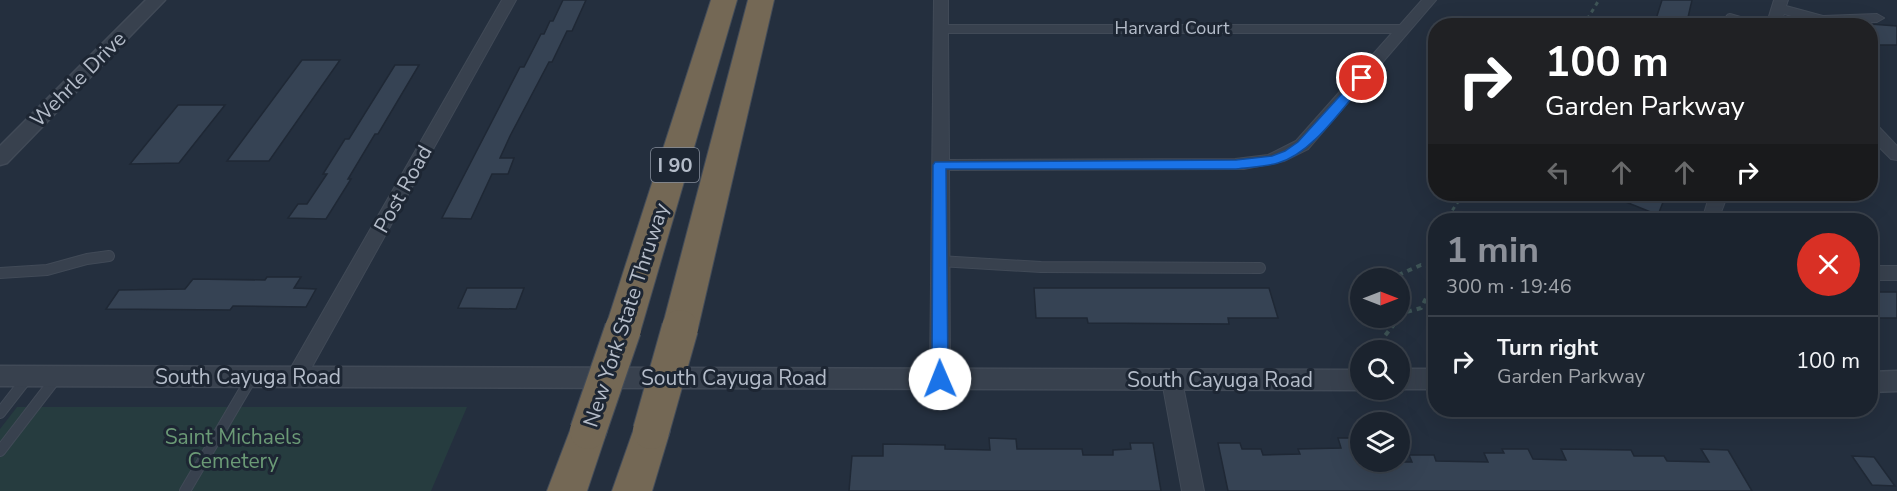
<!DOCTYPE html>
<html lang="en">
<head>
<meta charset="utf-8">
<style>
  :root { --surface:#1b232e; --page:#242b36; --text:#f1f3f6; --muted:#a0a4aa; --line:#39404a; --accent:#8c9099 }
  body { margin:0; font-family:"Nunito Sans",sans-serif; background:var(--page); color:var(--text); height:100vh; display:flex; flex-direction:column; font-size:22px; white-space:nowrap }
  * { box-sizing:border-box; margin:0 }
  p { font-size:20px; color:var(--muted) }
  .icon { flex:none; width:33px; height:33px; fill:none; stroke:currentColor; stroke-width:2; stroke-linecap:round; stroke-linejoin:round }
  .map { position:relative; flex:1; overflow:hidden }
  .details { position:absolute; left:1428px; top:213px; width:450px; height:204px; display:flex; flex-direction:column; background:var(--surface); border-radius:24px; box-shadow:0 6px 24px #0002,0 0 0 2px var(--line) }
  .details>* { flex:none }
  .banner { position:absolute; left:1428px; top:18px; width:450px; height:183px; border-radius:24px; box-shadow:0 6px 24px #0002,0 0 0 2px var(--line); background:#202124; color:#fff; overflow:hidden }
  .needle { width:39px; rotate:90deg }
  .controls { position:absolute; left:1350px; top:268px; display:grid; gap:12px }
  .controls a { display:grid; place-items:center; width:60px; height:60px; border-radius:50%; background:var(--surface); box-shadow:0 6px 24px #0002,0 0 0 2px var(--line); font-size:30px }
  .pin { position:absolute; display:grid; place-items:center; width:51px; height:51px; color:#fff; margin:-26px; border:3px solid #fff; border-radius:50%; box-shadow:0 2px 6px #0007 }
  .me { position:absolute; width:66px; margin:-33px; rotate:359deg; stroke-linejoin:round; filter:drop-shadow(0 0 4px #0008) }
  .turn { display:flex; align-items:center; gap:21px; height:126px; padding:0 18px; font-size:27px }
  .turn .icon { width:78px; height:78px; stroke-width:2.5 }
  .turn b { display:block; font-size:42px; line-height:51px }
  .lanes { display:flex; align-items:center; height:57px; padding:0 18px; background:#0003; justify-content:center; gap:30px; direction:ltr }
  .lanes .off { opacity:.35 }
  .round { display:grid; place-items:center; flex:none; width:63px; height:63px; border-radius:32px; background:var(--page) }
  .summary { display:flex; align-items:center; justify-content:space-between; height:102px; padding:0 18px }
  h1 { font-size:36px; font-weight:700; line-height:45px; color:var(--accent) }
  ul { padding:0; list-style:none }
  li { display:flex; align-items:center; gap:18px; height:90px; padding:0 18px; border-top:2px solid var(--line) }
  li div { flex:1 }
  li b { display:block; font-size:22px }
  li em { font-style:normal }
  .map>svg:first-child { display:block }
  .green { fill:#263c3f }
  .building { fill:#364354; stroke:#1f2835; stroke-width:1.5 }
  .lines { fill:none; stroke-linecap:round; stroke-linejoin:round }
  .service-far1-casing { stroke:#414a57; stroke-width:10 }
  .service-casing { stroke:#414a57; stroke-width:12 }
  .minor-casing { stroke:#414a57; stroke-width:2 }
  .tertiary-casing { stroke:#414a57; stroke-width:3 }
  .motorway-casing { stroke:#434c59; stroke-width:2 }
  .path-far1 { stroke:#3f5557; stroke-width:3; stroke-dasharray:4 4; stroke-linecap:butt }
  .path { stroke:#3f5557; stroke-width:4; stroke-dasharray:5 5; stroke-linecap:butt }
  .service-far1 { stroke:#38414e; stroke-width:8 }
  .service { stroke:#38414e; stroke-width:10 }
  .minor { fill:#38414e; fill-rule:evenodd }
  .tertiary { fill:#38414e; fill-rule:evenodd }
  .motorway { fill:#746855; fill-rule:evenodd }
  .motorway-bridge-casing { stroke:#434c59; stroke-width:38; stroke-linecap:butt }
  .motorway-bridge { stroke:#746855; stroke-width:36 }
  .route { fill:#1a73e8; stroke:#114b97; stroke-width:1.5 }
  .labels { text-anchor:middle; stroke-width:6; stroke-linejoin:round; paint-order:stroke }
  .far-street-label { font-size:18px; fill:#b4bcc9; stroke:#1d2633 }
  .shield { fill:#1d2633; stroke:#878f9c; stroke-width:1.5 }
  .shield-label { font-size:20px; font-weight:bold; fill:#b4bcc9 }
  .street-label { font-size:21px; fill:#b4bcc9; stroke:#1d2633 }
  .park-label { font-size:21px; fill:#6b9a76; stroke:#1d2633 }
</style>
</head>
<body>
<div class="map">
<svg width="1897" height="491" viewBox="0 0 1897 491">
  <rect width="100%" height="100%" fill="#242f3e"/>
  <path class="green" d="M 17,407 L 467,407 L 431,491 L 0,491 L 0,429 Z"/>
  <path class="building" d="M 563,0 L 586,0 L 572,31 L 567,31 L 552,62 L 549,62 L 510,136 L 500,158 L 514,158 L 508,174 L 492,174 L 471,219 L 442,218 L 520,67 L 524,67 L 541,34 L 544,34 L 550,21 L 553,21 Z
    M 1662,0 L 1692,0 L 1686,26 L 1656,19 Z
    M 1870,24 L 1897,26 L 1897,45 L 1870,45 Z
    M 302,60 L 340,60 L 269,161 L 227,161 Z
    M 395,65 L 419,65 L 378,134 L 375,134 L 348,179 L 351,179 L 326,219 L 288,218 L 298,204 L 307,204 L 327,174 L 323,174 L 345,139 L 349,139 Z
    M 178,105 L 225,105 L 179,163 L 130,164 Z
    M 1606,194 L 1655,194 L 1665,197 L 1658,215 Z
    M 267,277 L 301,277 L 294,288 L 316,289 L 306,307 L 233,306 L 230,310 L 106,309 L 119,290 L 185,289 L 193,279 L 265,280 Z
    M 467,288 L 524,288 L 516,309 L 458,308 Z
    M 1034,288 L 1269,288 L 1278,318 L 1228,318 L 1229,324 L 1088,323 L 1087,318 L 1036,318 Z
    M 1870,292 L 1897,292 L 1897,318 L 1870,318 Z
    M 989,438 L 1016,439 L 1017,449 L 1082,449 L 1083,455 L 1113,455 L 1113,450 L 1131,449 L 1130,443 L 1153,443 L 1161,491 L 849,491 L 852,456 L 883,456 L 883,444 L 945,445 L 945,449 L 990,450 Z
    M 1338,438 L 1360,438 L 1360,462 L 1412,462 L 1409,455 L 1434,455 L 1436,461 L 1488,462 L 1484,453 L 1504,453 L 1502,449 L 1528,449 L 1533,459 L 1566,460 L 1561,449 L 1631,450 L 1634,456 L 1664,456 L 1667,461 L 1709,462 L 1701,449 L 1728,450 L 1752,491 L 1228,491 L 1218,443 L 1240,443 L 1242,449 L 1261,449 L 1263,455 L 1300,454 L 1298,449 L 1341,448 Z
    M 1852,456 L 1874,457 L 1895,486 L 1872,485 Z"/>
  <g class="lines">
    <defs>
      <path id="service-far1" d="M 1726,26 L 1730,18 L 1757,26"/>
      <path id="service" d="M 939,261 L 1041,267 L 1260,268
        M 0,273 L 47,270 L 87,259 L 109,256
        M 0,413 L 28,377
        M 0,451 L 57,377
        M 185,491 L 252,377"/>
      <path id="minor" d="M 502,0 L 516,0 L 303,383 L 296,385 L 289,383 L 286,377 L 289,371 Z
        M 934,0 L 948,0 L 948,25 L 1400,25 L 1422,0 L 1436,0 L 1308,149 L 1284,161 L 1244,169 L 949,170 L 950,379 L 947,385 L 940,387 L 933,385 L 930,379 ZM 948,33 L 1392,33 L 1296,141 L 1268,155 L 1235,159 L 949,160 Z
        M 1774,0 L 1788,0 L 1786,6 L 1823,16 L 1877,14 L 1884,18 L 1877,22 L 1823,24 L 1784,14 L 1780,26 L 1766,26 Z
        M 1870,123 L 1876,124 L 1897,146 L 1897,160 L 1891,159 L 1870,138 Z
        M 1710,194 L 1728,194 L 1718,220 L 1702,220 Z
        M 1870,266 L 1897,266 L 1897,280 L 1870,280 Z
        M 1172,373 L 1179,375 L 1182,381 L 1204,491 L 1182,491 L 1162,381 L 1165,375 Z"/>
      <path id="tertiary" d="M 146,0 L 165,0 L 7,163 L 0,165 L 0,146 Z
        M 0,366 L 1360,370 L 1360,390 L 0,386 Z
        M 1400,369 L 1436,369 L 1436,389 L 1400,389 Z
        M 1897,371 L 1897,391 L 1870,392 L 1870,372 Z"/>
      <path id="motorway" d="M 711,0 L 737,0 L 641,329 L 636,339 L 623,343 L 610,339 L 605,329 Z
        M 748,0 L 774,0 L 698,328 L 693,338 L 680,342 L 667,338 L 662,328 Z
        M 588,415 L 602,420 L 607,431 L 587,491 L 547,491 L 574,420 Z
        M 651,415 L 665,420 L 670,431 L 652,491 L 612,491 L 637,420 Z"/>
    </defs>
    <use href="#service-far1" class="service-far1-casing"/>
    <use href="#service" class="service-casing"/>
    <use href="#minor" class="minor-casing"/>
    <use href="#tertiary" class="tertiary-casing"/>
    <use href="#motorway" class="motorway-casing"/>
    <path class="path-far1" d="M 1583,26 L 1599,0
      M 1448,217 L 1463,194"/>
    <path class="path" d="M 1446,220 L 1449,215
      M 1389,279 L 1421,265 L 1430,266
      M 1400,318 L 1403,313 L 1421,308 L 1432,287 L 1430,266 L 1436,245
      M 1373,351 L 1399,318"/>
    <use href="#service-far1" class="service-far1"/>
    <use href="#service" class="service"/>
    <use href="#minor" class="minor"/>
    <use href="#tertiary" class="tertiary"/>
    <use href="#motorway" class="motorway"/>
    <defs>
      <path id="motorway-bridge" d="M 588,431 L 623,329
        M 651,431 L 680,328"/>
    </defs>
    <use href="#motorway-bridge" class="motorway-bridge-casing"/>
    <use href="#motorway-bridge" class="motorway-bridge"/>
  </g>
  <path class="route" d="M 1362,75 L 1367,78 L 1366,81 C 1342,108 1313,153 1278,163 C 1264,167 1249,167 1236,169 L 946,169 L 948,379 L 945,383 L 934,383 L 932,379 L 933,165 L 935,162 L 1236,160 L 1272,156 L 1285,151 L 1298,142 L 1358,76 Z"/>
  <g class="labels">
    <g class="far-street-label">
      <text x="1172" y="34">Harvard Court</text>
    </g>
    <rect class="shield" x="651" y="148" width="48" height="34" rx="4.5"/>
    <g class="shield-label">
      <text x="675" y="172">I 90</text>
    </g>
    <g class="street-label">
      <text transform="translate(78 79) rotate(-45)" y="7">Wehrle Drive</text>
      <text transform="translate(403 189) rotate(-61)" y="7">Post Road</text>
      <text transform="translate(626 315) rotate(-72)" y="7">New York State Thruway</text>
      <text x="248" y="384">South Cayuga Road</text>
      <text x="734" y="385">South Cayuga Road</text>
      <text x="1220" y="387">South Cayuga Road</text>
    </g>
    <g class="park-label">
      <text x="233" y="444">Saint Michaels<tspan x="233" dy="24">Cemetery</tspan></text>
    </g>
  </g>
</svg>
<div class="controls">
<a><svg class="needle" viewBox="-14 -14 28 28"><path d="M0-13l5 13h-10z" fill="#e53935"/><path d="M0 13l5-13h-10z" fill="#a0a4aa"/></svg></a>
<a><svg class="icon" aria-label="search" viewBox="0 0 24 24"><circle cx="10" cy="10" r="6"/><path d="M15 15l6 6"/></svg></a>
<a><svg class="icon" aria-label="layers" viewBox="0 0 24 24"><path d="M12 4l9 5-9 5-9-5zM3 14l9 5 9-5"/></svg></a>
</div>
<div class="pin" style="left:1362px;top:78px;background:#d93025"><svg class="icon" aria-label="arrive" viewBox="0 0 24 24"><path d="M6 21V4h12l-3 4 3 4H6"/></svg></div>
<svg class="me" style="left:940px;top:379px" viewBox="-20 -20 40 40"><circle r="19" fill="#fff"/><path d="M0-13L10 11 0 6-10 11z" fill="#1a73e8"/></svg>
<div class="banner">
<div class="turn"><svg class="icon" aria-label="right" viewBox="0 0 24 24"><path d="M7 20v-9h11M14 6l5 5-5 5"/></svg><div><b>100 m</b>Garden Parkway</div></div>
<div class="lanes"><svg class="icon off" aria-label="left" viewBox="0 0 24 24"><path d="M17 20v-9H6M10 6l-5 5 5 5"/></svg><svg class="icon off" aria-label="ahead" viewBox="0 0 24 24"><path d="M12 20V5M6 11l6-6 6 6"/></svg><svg class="icon off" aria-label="ahead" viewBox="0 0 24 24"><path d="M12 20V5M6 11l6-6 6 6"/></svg><svg class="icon" aria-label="right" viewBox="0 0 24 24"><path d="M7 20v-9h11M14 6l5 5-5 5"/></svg></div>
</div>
<section class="details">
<div class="summary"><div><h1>1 min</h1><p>300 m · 19:46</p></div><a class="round" style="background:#d93025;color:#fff"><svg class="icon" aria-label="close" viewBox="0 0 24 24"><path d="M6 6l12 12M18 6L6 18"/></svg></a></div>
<ul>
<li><svg class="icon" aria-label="right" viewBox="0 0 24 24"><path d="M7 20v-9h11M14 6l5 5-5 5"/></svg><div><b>Turn right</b><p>Garden Parkway</p></div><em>100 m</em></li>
</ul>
</section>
</div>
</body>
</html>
